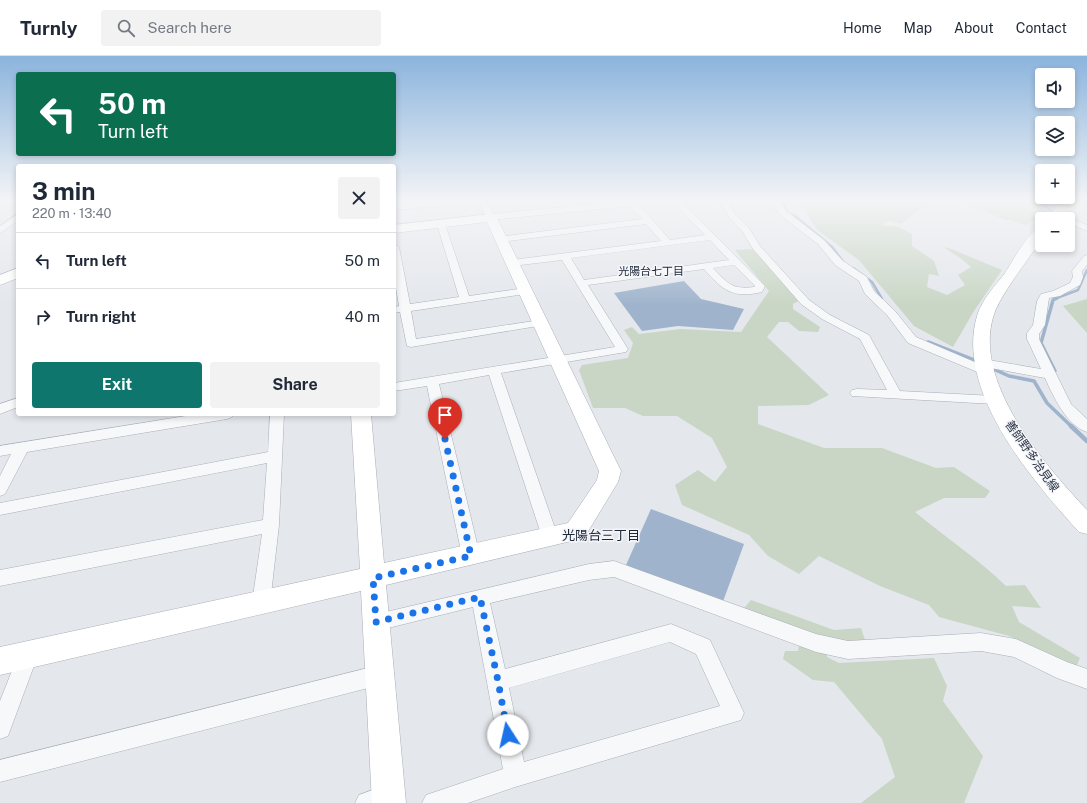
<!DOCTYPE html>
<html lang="en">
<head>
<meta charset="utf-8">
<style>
  :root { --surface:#fff; --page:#f2f2f3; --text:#1f2937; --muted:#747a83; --line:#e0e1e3; --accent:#0f766e }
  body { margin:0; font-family:"Public Sans","Noto Sans JP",sans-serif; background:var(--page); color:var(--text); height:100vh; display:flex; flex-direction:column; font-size:15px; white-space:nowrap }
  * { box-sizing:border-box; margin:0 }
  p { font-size:13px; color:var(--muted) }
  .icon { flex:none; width:22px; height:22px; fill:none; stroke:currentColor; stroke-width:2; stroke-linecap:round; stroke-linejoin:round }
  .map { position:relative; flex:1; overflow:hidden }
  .side { position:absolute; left:16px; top:108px; width:380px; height:252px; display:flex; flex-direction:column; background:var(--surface); border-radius:4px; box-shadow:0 2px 6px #0003 }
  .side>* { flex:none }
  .hud { position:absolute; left:16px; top:16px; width:380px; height:84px; border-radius:4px; box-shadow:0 2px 6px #0003; background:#0b6e4f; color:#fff; overflow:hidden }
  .buttons { position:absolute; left:1035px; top:12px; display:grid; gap:8px }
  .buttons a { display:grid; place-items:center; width:40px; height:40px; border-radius:4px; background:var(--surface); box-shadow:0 2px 6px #0003; font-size:20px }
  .pin { position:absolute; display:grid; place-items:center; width:34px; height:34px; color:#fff; margin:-41px -17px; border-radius:50% 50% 50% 0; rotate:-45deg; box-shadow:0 0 4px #0007 }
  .pin .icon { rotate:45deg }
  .me { position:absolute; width:44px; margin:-22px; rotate:350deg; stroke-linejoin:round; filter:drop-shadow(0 0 3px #0008) }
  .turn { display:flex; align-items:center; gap:14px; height:84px; padding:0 16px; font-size:18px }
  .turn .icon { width:52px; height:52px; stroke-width:2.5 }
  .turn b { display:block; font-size:28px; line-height:34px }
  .round { display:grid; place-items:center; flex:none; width:42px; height:42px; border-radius:4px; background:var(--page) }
  .overview { display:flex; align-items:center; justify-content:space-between; height:68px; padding:0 16px }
  h1 { font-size:24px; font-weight:700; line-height:30px }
  .action { display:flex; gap:8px; margin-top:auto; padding:8px 16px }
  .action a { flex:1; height:46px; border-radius:4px; background:var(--accent); color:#fff; font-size:16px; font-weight:700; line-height:46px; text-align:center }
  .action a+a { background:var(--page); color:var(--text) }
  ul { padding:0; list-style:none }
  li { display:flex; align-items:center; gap:12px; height:56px; padding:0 16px; border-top:1px solid var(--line) }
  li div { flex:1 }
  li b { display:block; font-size:15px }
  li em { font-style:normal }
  header { display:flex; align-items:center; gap:24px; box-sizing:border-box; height:56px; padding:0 20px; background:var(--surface); border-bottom:1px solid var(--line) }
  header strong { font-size:19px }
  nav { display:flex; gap:22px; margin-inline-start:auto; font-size:14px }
  .search { width:280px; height:36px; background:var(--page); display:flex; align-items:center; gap:10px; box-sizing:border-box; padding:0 14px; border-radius:4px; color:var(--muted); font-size:15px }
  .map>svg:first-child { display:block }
  .green { fill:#c9d6c5 }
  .water { fill:#9fb4cc }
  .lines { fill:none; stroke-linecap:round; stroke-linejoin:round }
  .stream-far2 { stroke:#9fb4cc; stroke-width:2.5 }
  .stream-far1 { stroke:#9fb4cc; stroke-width:3.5 }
  .stream { stroke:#9fb4cc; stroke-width:4.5 }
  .street-casing { stroke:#a9aeb7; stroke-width:1 }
  .secondary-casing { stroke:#a9aeb7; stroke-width:1 }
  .street { fill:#f7f8fa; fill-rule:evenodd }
  .secondary { fill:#fff; fill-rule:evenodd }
  .route { stroke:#1a73e8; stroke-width:7; stroke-dasharray:0 12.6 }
  .labels { text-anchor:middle; stroke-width:3; stroke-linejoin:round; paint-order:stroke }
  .far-neighbourhood-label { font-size:11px; fill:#1d2536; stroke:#f4f6f9 }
  .street-label { font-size:12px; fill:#2b3445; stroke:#f4f6f9 }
  .neighbourhood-label { font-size:13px; fill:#1d2536; stroke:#f4f6f9 }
</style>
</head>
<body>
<header>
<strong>Turnly</strong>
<div class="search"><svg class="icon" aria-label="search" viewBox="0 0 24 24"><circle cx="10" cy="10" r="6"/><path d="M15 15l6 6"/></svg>Search here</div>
<nav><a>Home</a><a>Map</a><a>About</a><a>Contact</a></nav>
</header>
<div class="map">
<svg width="1087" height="747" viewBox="0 0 1087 747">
  <rect width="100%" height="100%" fill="#e4e7ec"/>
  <path class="green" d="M 801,144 L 931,144 L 901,168 L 888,165 L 881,169 L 899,171 L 912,178 L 912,190 L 934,205 L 939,220 L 929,218 L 927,231 L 947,239 L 965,229 L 958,219 L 971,211 L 963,204 L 945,192 L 946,191 L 1002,214 L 974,255 L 953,291 L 914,270 L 859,204 L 816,173 L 800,145 Z
    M 959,144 L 1034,144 L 1047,156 L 1026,169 L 1000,162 Z
    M 753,193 L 800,244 L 793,248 L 793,253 L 820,271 L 818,276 L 799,275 L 788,266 L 779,266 L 767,281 L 829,339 L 809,349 L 758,350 L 758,368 L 824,392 L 882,392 L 936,412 L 954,411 L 990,435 L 985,442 L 944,442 L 915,456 C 945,481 978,503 1006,530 L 1025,529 L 1041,552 L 1012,550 L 1019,566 L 1080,602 L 1076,611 L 1009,580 L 939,561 L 929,549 L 880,530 L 819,500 L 799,518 L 768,500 L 749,479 L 682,449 L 675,429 L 698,414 L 715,426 L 727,411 L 712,382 L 677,360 L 643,360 L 625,352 L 593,352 L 579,314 L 582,309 L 628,302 L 633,287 L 624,274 L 632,271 L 639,278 L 681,273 L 741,276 L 769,235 L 735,194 Z
    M 1087,243 L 1087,277 L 1063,250 Z
    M 751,544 L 834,574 L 861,572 L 866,587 L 826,586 L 827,601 L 839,607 L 934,602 L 947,630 L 943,645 L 983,700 L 964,747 L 861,747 L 895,721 L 882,683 L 834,626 L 813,624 L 783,603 L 785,595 L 798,595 L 801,579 L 744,552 Z"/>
  <path class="water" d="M 684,225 L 701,243 L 744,253 L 733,274 L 678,270 L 642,275 L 614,237 Z
    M 651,453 L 744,488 L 721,551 L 626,509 Z"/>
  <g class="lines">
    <path class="stream-far2" d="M 780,144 L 788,157 L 795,160 L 832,191 L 844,207
      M 1039,144 L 1040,147 L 1052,155
      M 0,171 L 18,157
      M 853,212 L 872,226 L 882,243
      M 1054,243 L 1078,234 L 1087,214"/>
    <path class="stream-far1" d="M 928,286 L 979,306
      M 991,312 L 1009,320 L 1034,325 L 1047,347 L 1072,371
      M 1050,315 L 1055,315 L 1041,287 L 1053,244 L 1057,242"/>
    <path class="stream" d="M 1071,370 L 1087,385"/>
    <defs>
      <path id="street" d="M 436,144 L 467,144 L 463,147 L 394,154 L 394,148 Z
        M 478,144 L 486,144 L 493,158 L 635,144 L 670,184 L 705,179 L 671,144 L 680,144 L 765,230 L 762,236 C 733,243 722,234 704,213 L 588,229 L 628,293 L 626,296 L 501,317 L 558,481 L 556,486 L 550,488 L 544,486 L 542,481 L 489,319 L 439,328 L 480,500 L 477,505 L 471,507 L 465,505 L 462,500 L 427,330 L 394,335 L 394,327 L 615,291 L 562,204 L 512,210 L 507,207 L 512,204 L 661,185 L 646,168 L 500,186 L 497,185 L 497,181 L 642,163 L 630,150 L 490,164 L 486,161 ZM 710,184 L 729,204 L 584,224 L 571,202 ZM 734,209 L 755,230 L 754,231 C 732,234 727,227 713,212 Z
        M 721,144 L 737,144 L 729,147 L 735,158 L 749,172 L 760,190 L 809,244 L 830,259 L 869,279 L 900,335 L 994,340 L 999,341 L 1001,344 L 999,347 L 994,348 L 852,340 L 850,337 L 852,334 L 857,333 L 887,334 L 860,283 L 822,263 L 801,248 L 753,193 L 742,175 L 729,161 L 720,146 Z
        M 771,144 L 779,144 L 786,155 L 824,184 L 843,205 L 867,221 L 874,235 L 895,255 L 916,281 L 977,307 L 983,303 L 1041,313 L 1027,283 L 1027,277 L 1033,269 L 1037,245 L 1041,238 L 1053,235 L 1070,227 L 1073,221 L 1072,215 L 1084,200 L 1087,199 L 1087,209 L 1082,215 L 1083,221 L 1080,229 L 1060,240 L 1049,242 L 1045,269 L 1039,278 L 1039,283 L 1071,348 L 1087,363 L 1087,376 C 1067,370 1053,340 1045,322 L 990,312 L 992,315 L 990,318 L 982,318 L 908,287 L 887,259 L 865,238 L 859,225 L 835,209 L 818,188 L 780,159 Z
        M 18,158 L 18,165 L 0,177 L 0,170 Z
        M 1068,161 L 1087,169 L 1087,175 L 1068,167 L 1068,163 L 1064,163 Z
        M 441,165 L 445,168 L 469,240 L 525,232 L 530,235 L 525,238 L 411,255 L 416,283 L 540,264 L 544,265 L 546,267 L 544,269 L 411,291 L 407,290 L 400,256 L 394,257 L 394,251 L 399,250 L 394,220 L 394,188 L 399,191 L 410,248 L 459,241 L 437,168 Z
        M 18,342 L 18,351 L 0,358 L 0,348 Z
        M 198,358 L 234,358 L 232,361 L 227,363 L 27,396 L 5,438 L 0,440 L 0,420 L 11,398 L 0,400 L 0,390 Z
        M 270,358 L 284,358 L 279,469 L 270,547 L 267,553 L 261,555 L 255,553 L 252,547 L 262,478 L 0,530 L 0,514 L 263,464 L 267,407 L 0,459 L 0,447 L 268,396 Z
        M 614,505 L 816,578 L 848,585 L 981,577 L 1016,583 L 1067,606 L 1087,613 L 1087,633 L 1057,622 L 1014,601 L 981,595 L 848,603 L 816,596 L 614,521 L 589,524 L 490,547 L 505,613 L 671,568 L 710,584 L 744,657 L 741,664 L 515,731 L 468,747 L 422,747 L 426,739 L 503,713 L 473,551 L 376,575 L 369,572 L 367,566 L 369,560 L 589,508 ZM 670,586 L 696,598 L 720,650 L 524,706 L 509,632 Z
        M 28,590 L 35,592 L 38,599 L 8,680 L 0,683 L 0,645 L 21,592 Z
        M 380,609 L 387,612 L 390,619 L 387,626 L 380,629 L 0,726 L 0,704 Z
        M 389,728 L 397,732 L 401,740 L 398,747 L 355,747 L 359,739 Z"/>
      <path id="secondary" d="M 1072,144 L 1087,145 L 1063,158 L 1057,163 L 1044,163 L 1055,152 Z
        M 491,158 L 497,162 L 621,415 L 618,426 L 584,482 L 386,529 L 406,747 L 372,747 L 361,535 L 0,619 L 0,591 L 360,513 L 351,358 L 371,358 L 384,507 L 568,467 L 597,424 L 599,415 L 487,166 L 394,177 L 394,169 Z
        M 1042,170 C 1042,174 1043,179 1042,182 C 1041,187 1035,193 1032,197 C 1021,213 1009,229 1000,245 C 961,314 1043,407 1087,454 L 1087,478 L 1079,476 C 1032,424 955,335 977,260 C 982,243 995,230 1005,217 C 1012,206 1030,173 1042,170 Z
        M 18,212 L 18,222 L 0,229 L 0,219 Z"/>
    </defs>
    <use href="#street" class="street-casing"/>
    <use href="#secondary" class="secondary-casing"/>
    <use href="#street" class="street"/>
    <use href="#secondary" class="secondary"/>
  </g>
  <linearGradient id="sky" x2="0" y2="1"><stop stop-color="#8bb4dd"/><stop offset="0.58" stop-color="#f3f4f6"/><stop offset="1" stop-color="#f3f4f6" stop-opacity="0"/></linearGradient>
  <rect width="1087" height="249" fill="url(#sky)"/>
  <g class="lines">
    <path class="route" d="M 445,383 L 471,500 L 373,522 L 376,566 L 480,541 L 498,625 L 508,679"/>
  </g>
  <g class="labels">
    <g class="far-neighbourhood-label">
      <text x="651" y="219">光陽台七丁目</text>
    </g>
    <g class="street-label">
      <text transform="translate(1032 400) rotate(55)" y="4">善師野多治見線</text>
    </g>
    <g class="neighbourhood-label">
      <text x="601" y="484">光陽台三丁目</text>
    </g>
  </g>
</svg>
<div class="buttons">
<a><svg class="icon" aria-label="sound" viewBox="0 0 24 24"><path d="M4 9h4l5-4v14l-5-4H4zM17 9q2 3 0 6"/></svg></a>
<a><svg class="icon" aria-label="layers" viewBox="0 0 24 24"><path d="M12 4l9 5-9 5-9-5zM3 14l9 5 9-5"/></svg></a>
<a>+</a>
<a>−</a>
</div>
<div class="pin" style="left:445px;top:383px;background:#d93025"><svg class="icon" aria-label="arrive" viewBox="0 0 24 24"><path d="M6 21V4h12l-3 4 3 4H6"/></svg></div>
<svg class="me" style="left:508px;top:679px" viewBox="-20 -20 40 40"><circle r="19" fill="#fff"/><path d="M0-13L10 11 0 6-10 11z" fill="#1a73e8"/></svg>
<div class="hud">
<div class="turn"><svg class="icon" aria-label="left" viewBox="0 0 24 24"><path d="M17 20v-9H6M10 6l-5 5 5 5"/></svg><div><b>50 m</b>Turn left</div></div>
</div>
<section class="side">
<div class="overview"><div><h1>3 min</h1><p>220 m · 13:40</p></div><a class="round"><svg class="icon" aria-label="close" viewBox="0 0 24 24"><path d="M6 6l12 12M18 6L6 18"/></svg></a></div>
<ul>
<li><svg class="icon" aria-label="left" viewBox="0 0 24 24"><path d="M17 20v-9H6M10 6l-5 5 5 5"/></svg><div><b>Turn left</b></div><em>50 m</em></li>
<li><svg class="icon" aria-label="right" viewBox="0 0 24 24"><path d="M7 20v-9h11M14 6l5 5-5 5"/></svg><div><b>Turn right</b></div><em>40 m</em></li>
</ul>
<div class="action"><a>Exit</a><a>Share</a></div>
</section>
</div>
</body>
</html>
